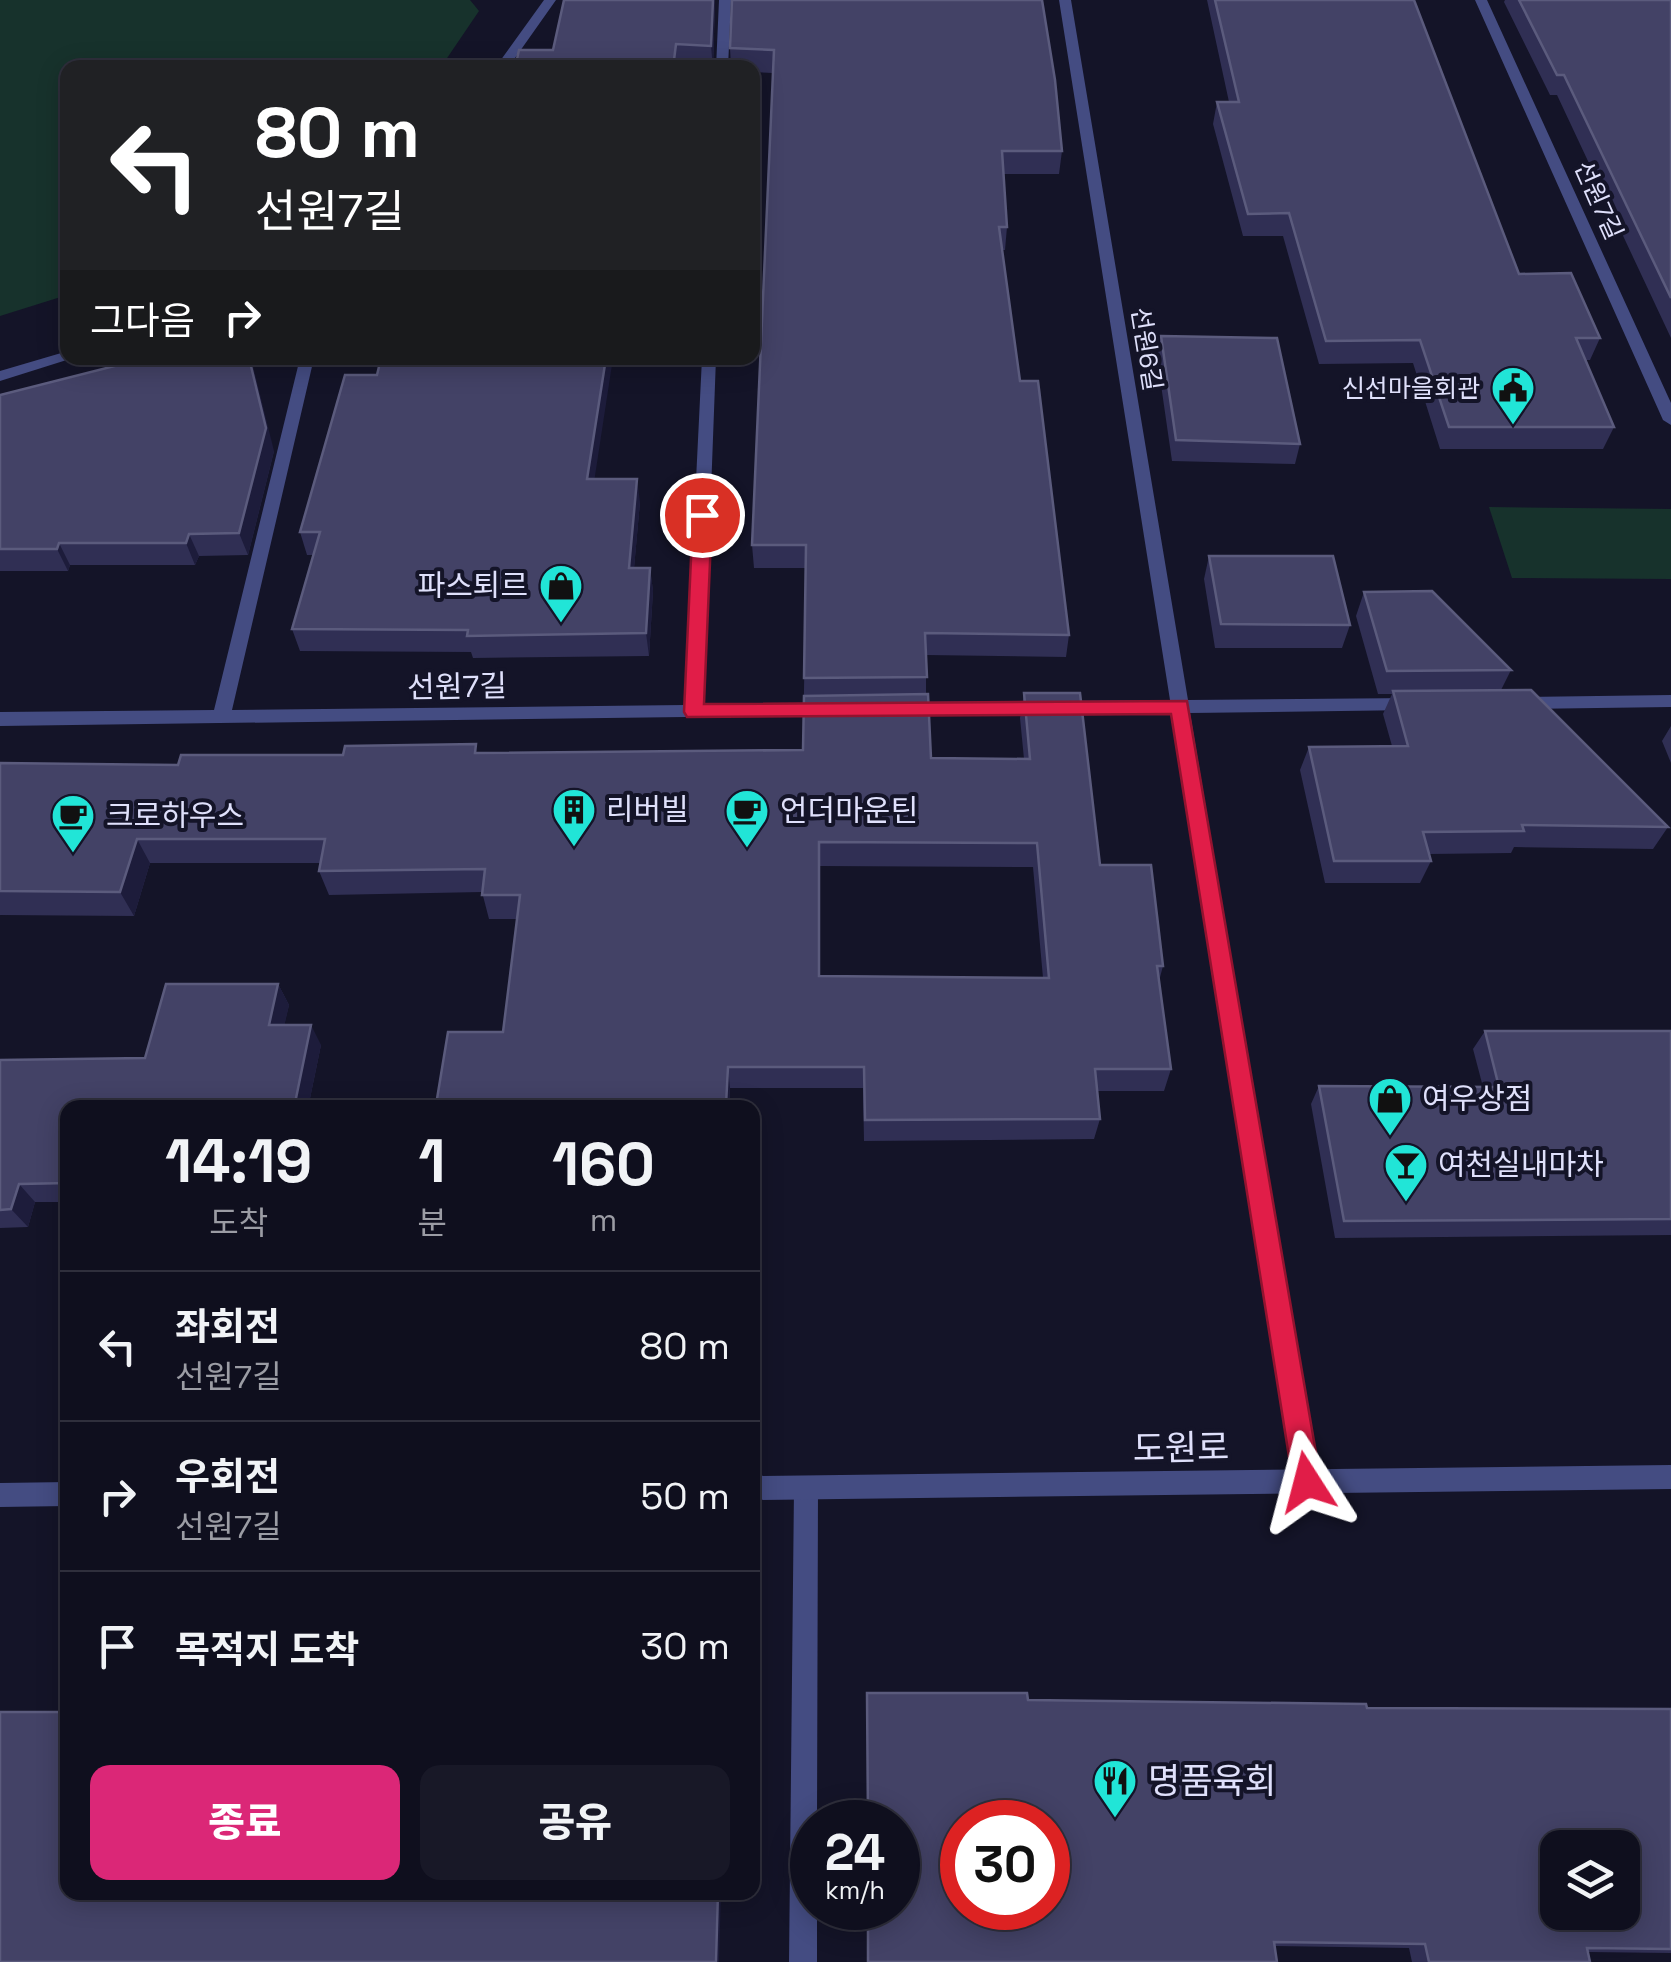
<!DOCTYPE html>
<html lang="ko">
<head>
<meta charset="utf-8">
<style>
  :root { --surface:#0f0f1e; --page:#181827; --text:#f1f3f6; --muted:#9b9ca4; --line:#2f2f3c; --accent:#db2777 }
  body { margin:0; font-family:"Space Grotesk","Noto Sans KR",sans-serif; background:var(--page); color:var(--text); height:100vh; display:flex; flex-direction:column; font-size:38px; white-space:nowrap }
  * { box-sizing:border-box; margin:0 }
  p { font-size:32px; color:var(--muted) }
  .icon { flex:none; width:55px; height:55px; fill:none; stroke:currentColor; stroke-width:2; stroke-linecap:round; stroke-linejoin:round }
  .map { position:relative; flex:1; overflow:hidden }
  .sheet { position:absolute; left:60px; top:1100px; width:700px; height:800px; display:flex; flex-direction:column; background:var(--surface); border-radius:20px; box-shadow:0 5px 25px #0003,0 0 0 2px var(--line) }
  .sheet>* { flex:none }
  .hud { position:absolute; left:60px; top:60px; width:700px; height:305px; border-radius:20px; box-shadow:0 5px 25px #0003,0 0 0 2px var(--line); background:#202124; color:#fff; overflow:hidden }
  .tools { position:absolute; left:1540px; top:1830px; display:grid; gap:20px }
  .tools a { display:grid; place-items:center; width:100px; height:100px; border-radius:20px; background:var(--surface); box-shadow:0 5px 25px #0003,0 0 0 2px var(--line); font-size:50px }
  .speed { position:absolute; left:790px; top:1800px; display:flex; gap:20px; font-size:50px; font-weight:700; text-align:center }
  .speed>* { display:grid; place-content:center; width:130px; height:130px; border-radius:50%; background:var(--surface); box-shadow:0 5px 25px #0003,0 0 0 2px var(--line); line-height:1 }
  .speed small { font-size:25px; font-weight:400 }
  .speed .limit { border:15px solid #d22; background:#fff; color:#111 }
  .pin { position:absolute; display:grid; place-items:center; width:85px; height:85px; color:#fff; margin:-42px; border:5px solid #fff; border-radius:50%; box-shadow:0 2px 10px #0007 }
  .me { position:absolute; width:110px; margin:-55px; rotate:351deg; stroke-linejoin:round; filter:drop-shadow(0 0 8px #0008) }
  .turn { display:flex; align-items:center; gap:35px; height:210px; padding:0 30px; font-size:45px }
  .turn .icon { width:130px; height:130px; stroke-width:2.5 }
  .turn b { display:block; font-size:70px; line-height:85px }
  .then { display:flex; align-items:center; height:95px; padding:0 30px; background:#0003; gap:20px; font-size:38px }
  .eta { display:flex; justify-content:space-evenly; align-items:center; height:170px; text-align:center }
  .eta b { font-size:60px; font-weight:800; line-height:70px }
  .cta { display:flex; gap:20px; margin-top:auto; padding:20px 30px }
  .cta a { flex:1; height:115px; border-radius:20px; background:var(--accent); color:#fff; font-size:40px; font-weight:800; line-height:115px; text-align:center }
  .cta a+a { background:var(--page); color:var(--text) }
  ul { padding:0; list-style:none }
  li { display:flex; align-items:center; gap:30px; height:150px; padding:0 30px; border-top:2px solid var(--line) }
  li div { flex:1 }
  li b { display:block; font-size:38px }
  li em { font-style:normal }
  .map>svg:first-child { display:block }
  .green { fill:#17322c }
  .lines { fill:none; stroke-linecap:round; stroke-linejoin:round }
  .minor { fill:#444c82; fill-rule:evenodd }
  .tertiary { fill:#444c82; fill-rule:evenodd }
  .wall { fill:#302f54; fill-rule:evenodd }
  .shaded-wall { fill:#1d1c3b }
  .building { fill:#434266; stroke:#5b5b7d; stroke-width:2.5; fill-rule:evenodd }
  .route { fill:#e11d48; stroke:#92132f; stroke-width:2.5 }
  .labels { text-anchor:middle; stroke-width:8; stroke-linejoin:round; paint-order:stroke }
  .far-street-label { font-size:25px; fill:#dfe0fb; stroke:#141428 }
  .far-poi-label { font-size:25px; fill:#dfe0fb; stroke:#141428; text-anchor:end }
  .poi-label { font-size:30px; fill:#dfe0fb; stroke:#141428; text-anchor:start }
  .street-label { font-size:30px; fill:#dfe0fb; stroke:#141428 }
  .near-street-label { font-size:35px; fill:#dfe0fb; stroke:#141428 }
  .near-poi-label { font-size:35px; fill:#dfe0fb; stroke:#141428; text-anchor:start }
</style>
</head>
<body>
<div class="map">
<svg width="1671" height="1962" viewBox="0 0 1671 1962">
  <rect width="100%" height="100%" fill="#141428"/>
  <path class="green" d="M 0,0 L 470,0 L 479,11 L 441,67 L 68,68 L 67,295 L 0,316 Z
    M 1489,507 L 1671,509 L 1671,579 L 1512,578 Z"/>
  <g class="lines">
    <path class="minor" d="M 544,0 L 556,0 L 508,68 L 495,68 Z
      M 719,0 L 731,0 L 728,68 L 716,68 Z
      M 1059,0 L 1071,0 L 1188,700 L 1413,698 L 1422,704 L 1413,710 L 1190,713 L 1319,1482 L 1316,1491 L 1307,1494 L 1298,1491 L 1295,1482 L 1173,713 L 902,716 L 893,709 L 902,702 L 1170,700 Z
      M 1475,0 L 1487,0 L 1671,403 L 1671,425 L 1663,420 Z
      M 68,351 L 68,358 L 73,358 L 0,381 L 0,371 Z
      M 300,358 L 314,358 L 232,710 L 685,705 L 702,358 L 716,358 L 703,705 L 828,703 L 837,710 L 834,715 L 0,726 L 0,712 L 214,710 Z
      M 1671,695 L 1671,707 L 1517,709 L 1508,703 L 1517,697 Z
      M 806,1476 L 815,1479 L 818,1488 L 817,1822 L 812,1822 L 812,1908 L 817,1908 L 817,1962 L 789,1962 L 794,1488 L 797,1479 Z"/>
    <path class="tertiary" d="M 1671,1465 L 1671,1489 L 752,1500 L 752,1476 Z
      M 68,1482 L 68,1506 L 0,1507 L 0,1483 Z"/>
  </g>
  <path class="wall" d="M 564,0 L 715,0 L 713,68 L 677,67 L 553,50 Z
    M 732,0 L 1062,151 L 1059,174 L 1004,174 L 1007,227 L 1005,250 L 1002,250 L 1020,381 L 1069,635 L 1066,657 L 926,655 L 926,694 L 931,758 L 1024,759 L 1020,718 L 1024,693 L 1100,865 L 1163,966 L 1159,981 L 1171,1069 L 1164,1091 L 1097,1091 L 1100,1119 L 1094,1139 L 864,1141 L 863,1088 L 730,1088 L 729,1108 L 437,1108 L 436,1105 L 503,1032 L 517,919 L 489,919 L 482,892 L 329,895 L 319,871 L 320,863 L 150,863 L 134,916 L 0,915 L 0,763 L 178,765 L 343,755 L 803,750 L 806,568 L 754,568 L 752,545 L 773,73 L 752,72 L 752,68 L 731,68 L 730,48 ZM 819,866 L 1033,867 L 1043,978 L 819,976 Z
    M 1172,0 L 1414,0 L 1519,274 L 1600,338 L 1590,360 L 1586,360 L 1614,427 L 1603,449 L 1440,449 L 1413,363 L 1319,364 L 1283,236 L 1243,236 L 1213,124 L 1217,102 L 1229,102 L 1207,0 Z
    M 1505,0 L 1671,0 L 1671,338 L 1557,95 L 1550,95 L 1504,2 Z
    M 1161,336 L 1300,444 L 1295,464 L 1172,461 L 1157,357 Z
    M 0,395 L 274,451 L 248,555 L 199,556 L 195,565 L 70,565 L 68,571 L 0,571 Z
    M 594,479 L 640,502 L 634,568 L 650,568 L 653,591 L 649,656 L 473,658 L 471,652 L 300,651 L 292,629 L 313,555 L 307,555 L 300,532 Z
    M 1209,556 L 1350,625 L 1342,648 L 1215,648 L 1204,579 Z
    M 1364,592 L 1511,670 L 1501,690 L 1668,827 L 1653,849 L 1514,847 L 1511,853 L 1429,854 L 1431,861 L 1420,883 L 1325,883 L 1300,770 L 1309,747 L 1392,746 L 1383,714 L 1392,694 L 1378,694 L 1356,616 Z
    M 1671,726 L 1671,763 L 1662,741 Z
    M 278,984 L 289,1005 L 284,1025 L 321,1045 L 308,1108 L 68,1108 L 68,1202 L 35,1202 L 28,1227 L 0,1228 L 0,1060 L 145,1058 Z
    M 1485,1031 L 1671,1031 L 1671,1235 L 1335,1238 L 1311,1104 L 1319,1086 L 1483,1087 L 1473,1049 Z
    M 867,1693 L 1028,1700 L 1367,1708 L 1671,1709 L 1671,1953 L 1588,1952 L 1590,1962 L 1412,1962 L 1409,1948 L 1275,1946 L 1277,1962 L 867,1962 L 867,1908 L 898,1908 L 898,1822 L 867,1822 Z"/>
  <path class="shaded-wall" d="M 713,0 L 715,0 L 713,68 L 711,46 Z
    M 249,358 L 251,358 L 274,451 L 248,555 L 239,533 Z
    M 606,358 L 613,358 L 591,502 L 587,479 Z
    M 637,479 L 640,502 L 632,591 L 629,568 Z
    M 189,534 L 199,556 L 195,565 L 186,543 Z
    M 59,543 L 70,565 L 68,571 L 57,549 Z
    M 650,568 L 653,591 L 649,656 L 646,633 Z
    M 137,839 L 150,863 L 134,916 L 120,892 Z
    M 278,984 L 289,1005 L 280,1045 L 269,1025 Z
    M 311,1025 L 321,1045 L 308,1108 L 294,1108 Z
    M 728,1067 L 730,1088 L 729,1108 L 726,1108 Z
    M 19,1184 L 35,1202 L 28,1227 L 11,1209 Z
    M 718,1892 L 721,1892 L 719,1962 L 716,1962 Z"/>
  <path class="building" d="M 564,0 L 713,0 L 711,46 L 676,44 L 673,68 L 515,68 L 519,50 L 553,50 Z
    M 732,0 L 1042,0 L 1055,80 L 1062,151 L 1002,151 L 1007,227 L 999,227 L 1020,381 L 1038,381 L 1069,635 L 925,633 L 927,677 L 804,678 L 806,545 L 752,545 L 774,50 L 730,48 Z
    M 1215,0 L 1414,0 L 1519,274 L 1571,273 L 1600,338 L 1576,338 L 1614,427 L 1449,427 L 1420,340 L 1326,341 L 1289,213 L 1248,214 L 1217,102 L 1239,102 Z
    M 1519,0 L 1671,0 L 1671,298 L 1564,75 L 1557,75 Z
    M 1161,336 L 1277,338 L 1300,444 L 1176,440 Z
    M 146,358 L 249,358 L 266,428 L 239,533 L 189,534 L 186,543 L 59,543 L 57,549 L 0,549 L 0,395 Z
    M 381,358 L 606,358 L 587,479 L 637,479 L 629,568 L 650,568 L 646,633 L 467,636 L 468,630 L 292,629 L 320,532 L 300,532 L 345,375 L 377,375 Z
    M 1209,556 L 1333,556 L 1350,625 L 1221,624 Z
    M 1432,591 L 1511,670 L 1387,671 L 1364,592 Z
    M 1531,690 L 1668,827 L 1522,825 L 1524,831 L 1423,832 L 1431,861 L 1334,861 L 1309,747 L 1408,746 L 1393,691 Z
    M 1024,693 L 1080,693 L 1100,865 L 1151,865 L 1163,966 L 1157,966 L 1171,1069 L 1095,1069 L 1100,1119 L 865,1120 L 864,1067 L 728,1067 L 726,1105 L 436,1105 L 448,1032 L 503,1032 L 520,895 L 482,895 L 485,869 L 319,871 L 325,839 L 137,839 L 120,892 L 0,891 L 0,763 L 178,765 L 181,755 L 343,755 L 345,746 L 476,744 L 475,753 L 803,750 L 804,696 L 928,694 L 931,758 L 1030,759 ZM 819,842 L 1037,843 L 1049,978 L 819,976 Z
    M 166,984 L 278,984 L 269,1025 L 311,1025 L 294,1108 L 68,1108 L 68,1183 L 19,1184 L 11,1209 L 0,1210 L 0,1060 L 145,1058 Z
    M 1485,1031 L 1671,1031 L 1671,1219 L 1344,1221 L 1319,1086 L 1499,1087 Z
    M 867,1693 L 1027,1693 L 1028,1700 L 1366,1704 L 1367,1708 L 1671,1709 L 1671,1949 L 1587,1948 L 1590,1962 L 1429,1962 L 1425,1944 L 1274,1942 L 1277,1962 L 868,1962 L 868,1908 L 898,1908 L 898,1822 L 868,1822 ZM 962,1822 L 1048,1822 L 1048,1908 L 962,1908 ZM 1558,1848 L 1622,1848 L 1622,1912 L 1558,1912 Z
    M 0,1712 L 68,1712 L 68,1892 L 718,1892 L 716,1962 L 0,1962 Z"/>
  <path class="route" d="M 702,509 L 712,515 L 704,704 L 1187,701 L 1321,1482 L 1317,1491 L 1307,1495 L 1297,1491 L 1293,1482 L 1171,714 L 687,717 L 684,712 L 693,515 Z"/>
  <defs>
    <symbol id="civic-pin" viewBox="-11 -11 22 30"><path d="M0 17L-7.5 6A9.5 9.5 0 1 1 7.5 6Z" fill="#21e5d7" stroke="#141428"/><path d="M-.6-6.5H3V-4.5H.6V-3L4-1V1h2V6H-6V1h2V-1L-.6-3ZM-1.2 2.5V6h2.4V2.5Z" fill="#111"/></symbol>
    <symbol id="shop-pin" viewBox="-11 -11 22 30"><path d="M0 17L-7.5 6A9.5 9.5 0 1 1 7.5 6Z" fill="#21e5d7" stroke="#141428"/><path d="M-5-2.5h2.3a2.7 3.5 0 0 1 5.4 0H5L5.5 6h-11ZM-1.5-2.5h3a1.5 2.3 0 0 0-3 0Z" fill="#111"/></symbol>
    <symbol id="building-pin" viewBox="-11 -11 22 30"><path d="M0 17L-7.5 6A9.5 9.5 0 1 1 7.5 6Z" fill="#21e5d7" stroke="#141428"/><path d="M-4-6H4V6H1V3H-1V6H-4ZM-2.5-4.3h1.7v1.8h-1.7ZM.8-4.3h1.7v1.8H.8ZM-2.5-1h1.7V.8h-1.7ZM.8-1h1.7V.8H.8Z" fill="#111"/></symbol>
    <symbol id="cafe-pin" viewBox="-11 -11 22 30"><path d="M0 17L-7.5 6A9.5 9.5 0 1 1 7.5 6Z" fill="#21e5d7" stroke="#141428"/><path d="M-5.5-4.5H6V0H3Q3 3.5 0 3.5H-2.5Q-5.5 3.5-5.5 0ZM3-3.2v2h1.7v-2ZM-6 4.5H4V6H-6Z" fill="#111"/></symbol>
    <symbol id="bar-pin" viewBox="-11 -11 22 30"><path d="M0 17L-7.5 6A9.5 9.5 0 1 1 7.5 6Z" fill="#21e5d7" stroke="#141428"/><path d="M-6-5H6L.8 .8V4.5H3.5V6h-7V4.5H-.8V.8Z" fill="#111"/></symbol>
    <symbol id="restaurant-pin" viewBox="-11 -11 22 30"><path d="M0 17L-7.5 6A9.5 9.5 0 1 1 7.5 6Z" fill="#21e5d7" stroke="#141428"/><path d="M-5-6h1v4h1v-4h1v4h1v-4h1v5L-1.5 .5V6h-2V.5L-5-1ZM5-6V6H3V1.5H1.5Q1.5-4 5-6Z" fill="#111"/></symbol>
  </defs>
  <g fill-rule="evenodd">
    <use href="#civic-pin" x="1488" y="363" width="50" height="68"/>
    <use href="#shop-pin" x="536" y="561" width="50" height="68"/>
    <use href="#building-pin" x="549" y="785" width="50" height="68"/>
    <use href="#cafe-pin" x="722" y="786" width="50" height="68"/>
    <use href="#cafe-pin" x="48" y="791" width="50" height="68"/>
    <use href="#shop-pin" x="1365" y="1074" width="50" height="68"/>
    <use href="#bar-pin" x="1381" y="1140" width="50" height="68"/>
    <use href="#restaurant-pin" x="1090" y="1756" width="50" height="68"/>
  </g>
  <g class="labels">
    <g class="far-street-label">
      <text transform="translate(1599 200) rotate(66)" y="9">선원7길</text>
      <text transform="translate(1147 349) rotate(81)" y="9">선원6길</text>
    </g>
    <g class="far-poi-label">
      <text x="1480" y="397">신선마을회관</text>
    </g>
    <g class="poi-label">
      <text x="528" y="596" text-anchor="end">파스퇴르</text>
      <text x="606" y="820">리버빌</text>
      <text x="780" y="821">언더마운틴</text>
      <text x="106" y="826">크로하우스</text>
      <text x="1422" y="1109">여우상점</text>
      <text x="1438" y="1175">여천실내마차</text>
    </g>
    <g class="street-label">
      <text transform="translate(457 687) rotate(-1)" y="10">선원7길</text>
    </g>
    <g class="near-street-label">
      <text transform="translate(1181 1448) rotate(-1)" y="12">도원로</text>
    </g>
    <g class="near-poi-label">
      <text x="1148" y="1793">명품육회</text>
    </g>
  </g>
</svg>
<div class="tools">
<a><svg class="icon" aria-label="layers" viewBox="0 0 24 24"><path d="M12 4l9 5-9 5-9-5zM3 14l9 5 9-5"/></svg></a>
</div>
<div class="speed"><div>24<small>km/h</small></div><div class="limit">30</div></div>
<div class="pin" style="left:702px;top:515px;background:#d93025"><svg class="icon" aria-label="arrive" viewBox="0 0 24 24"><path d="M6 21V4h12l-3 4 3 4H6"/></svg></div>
<svg class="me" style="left:1307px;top:1482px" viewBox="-20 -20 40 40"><path d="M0-17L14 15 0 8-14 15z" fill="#e11d48" stroke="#fff" stroke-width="4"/></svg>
<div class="hud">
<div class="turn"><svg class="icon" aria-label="left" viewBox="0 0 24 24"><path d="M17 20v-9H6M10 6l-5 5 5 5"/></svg><div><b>80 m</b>선원7길</div></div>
<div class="then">그다음<svg class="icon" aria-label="right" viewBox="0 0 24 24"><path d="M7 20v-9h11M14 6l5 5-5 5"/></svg></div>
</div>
<section class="sheet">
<div class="eta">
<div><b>14:19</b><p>도착</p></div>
<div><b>1</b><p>분</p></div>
<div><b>160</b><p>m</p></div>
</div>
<ul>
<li><svg class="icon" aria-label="left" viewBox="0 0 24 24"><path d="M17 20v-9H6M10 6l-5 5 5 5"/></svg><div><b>좌회전</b><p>선원7길</p></div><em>80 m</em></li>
<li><svg class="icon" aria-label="right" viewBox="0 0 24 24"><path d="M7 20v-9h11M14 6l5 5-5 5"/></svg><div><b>우회전</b><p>선원7길</p></div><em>50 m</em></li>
<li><svg class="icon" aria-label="arrive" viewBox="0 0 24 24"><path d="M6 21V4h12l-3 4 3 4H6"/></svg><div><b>목적지 도착</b></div><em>30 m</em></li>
</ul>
<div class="cta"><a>종료</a><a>공유</a></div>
</section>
</div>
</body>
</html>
